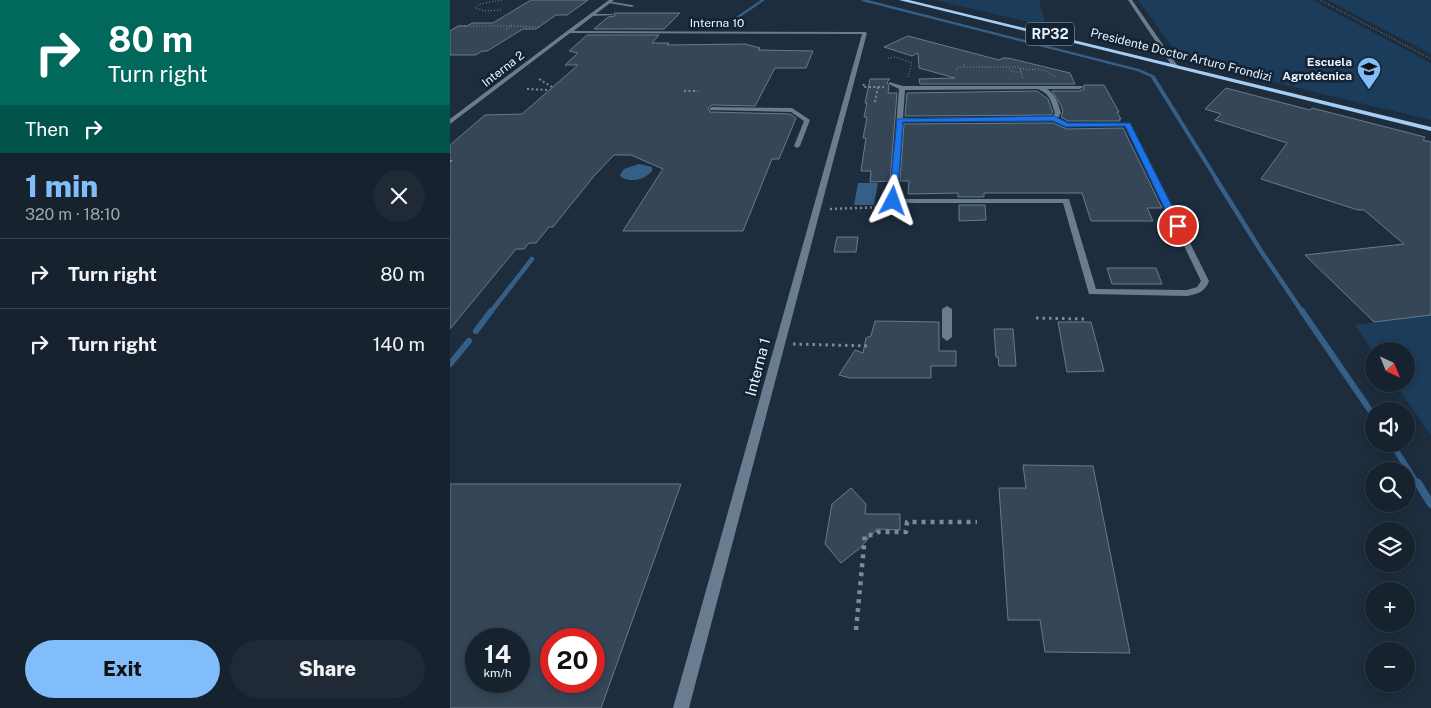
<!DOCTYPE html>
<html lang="en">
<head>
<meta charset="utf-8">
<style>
  :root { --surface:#16222e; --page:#1f2a36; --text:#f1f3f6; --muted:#9ea4aa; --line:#353f4a; --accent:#80bdfa }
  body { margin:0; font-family:"Public Sans",sans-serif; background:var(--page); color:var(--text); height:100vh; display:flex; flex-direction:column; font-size:19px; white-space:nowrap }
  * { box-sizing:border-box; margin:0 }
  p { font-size:16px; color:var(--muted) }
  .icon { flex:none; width:28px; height:28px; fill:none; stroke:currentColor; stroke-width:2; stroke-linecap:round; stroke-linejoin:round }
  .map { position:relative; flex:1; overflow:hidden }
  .drawer { display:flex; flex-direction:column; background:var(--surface); width:450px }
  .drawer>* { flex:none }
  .guide { background:#00695c; color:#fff; overflow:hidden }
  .needle { width:32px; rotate:137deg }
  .buttons { position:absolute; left:915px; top:342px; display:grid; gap:10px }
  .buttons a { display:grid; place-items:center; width:50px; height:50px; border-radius:50%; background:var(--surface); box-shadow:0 2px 8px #0003,0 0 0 1px var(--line); font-size:25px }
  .speed { position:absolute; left:15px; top:628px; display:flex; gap:10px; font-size:25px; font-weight:700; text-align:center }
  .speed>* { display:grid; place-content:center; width:65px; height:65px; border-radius:50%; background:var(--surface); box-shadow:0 2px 8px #0003,0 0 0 1px var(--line); line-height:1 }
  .speed small { font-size:12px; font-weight:400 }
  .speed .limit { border:8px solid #d22; background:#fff; color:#111 }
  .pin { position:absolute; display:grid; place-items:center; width:42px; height:42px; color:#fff; margin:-21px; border:2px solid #fff; border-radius:50%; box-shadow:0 1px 5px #0007 }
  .me { position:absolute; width:55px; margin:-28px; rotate:4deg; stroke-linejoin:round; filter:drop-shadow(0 0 4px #0008) }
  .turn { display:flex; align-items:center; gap:18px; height:105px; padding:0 25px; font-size:22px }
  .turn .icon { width:65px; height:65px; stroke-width:2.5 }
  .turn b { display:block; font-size:35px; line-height:42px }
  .then { display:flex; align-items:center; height:48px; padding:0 25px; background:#0003; gap:10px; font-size:19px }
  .round { display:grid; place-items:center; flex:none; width:52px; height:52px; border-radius:26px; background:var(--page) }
  .overview { display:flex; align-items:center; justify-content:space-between; height:85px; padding:0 25px }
  h1 { font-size:30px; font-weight:800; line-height:38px; color:var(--accent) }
  .button { display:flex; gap:10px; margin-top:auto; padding:10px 25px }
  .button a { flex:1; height:58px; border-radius:30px; background:var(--accent); color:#111; font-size:20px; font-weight:800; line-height:58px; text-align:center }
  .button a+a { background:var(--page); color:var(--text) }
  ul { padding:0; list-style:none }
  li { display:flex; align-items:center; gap:15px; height:70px; padding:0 25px; border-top:1px solid var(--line) }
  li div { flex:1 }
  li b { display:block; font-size:19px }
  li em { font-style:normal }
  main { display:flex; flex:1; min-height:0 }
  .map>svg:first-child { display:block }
  .green { fill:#1b3c5b }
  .water { fill:#355f87 }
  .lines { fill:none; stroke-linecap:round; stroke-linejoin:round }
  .stream-far4 { stroke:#355f87; stroke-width:2.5 }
  .stream-far3 { stroke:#355f87; stroke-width:4 }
  .stream-far2 { stroke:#355f87; stroke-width:4.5 }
  .stream-far1 { stroke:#355f87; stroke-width:6 }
  .stream { stroke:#355f87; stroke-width:8 }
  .building { fill:#354657; stroke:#687a8e; fill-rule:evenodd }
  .path-far4 { stroke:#7c8997; stroke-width:1; stroke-dasharray:1 2; stroke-linecap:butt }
  .path-far3 { stroke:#7c8997; stroke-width:2; stroke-dasharray:2 2.5; stroke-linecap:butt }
  .path-far2 { stroke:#7c8997; stroke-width:2.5; stroke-dasharray:2 3; stroke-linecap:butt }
  .path-far1 { stroke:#7c8997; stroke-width:3; stroke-dasharray:2.5 4; stroke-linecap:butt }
  .path { stroke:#7c8997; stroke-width:4.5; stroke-dasharray:4 5; stroke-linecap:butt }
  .service { fill:#6a7c8f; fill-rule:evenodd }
  .minor { fill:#6a7c8f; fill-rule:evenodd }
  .tertiary { fill:#6a7c8f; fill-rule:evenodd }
  .primary { fill:#a6cdf4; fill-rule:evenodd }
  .route { fill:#1a73e8; stroke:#114b97 }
  .labels { text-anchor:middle; stroke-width:5; stroke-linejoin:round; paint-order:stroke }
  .far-street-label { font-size:12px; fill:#e8f2fd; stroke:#132333 }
  .far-poi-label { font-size:12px; font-weight:bold; fill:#e8f2fd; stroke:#132333; text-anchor:end }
  .shield { fill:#132333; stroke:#a8b4c0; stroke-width:1 }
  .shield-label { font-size:14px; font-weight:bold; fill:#e8f2fd }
  .street-label { font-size:15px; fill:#e8f2fd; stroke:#132333 }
</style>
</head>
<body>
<main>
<section class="drawer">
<div class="guide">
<div class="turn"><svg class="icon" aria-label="right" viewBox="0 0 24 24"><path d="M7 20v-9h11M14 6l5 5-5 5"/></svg><div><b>80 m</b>Turn right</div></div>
<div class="then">Then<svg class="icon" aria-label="right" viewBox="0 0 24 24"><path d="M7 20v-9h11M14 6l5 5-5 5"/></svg></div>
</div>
<div class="overview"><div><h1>1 min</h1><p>320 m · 18:10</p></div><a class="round"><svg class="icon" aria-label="close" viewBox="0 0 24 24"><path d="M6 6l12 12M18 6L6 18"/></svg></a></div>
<ul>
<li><svg class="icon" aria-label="right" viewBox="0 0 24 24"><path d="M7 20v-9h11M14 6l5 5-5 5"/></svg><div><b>Turn right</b></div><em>80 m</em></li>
<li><svg class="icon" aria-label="right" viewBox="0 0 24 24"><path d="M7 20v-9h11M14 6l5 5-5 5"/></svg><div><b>Turn right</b></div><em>140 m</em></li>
</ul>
<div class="button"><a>Exit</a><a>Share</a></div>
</section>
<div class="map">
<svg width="981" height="708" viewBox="0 0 981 708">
  <rect width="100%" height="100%" fill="#1d2d3d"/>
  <path class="green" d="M 485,0 L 589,0 L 596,26 L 501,4 Z
    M 688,0 L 862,0 L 981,63 L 981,120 L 732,60 Z
    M 877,0 L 981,0 L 981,54 Z
    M 981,315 L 981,435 L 945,384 L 956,384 L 956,351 L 924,353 L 905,325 Z"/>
  <path class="water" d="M 189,164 L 202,167 L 202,171 C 194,180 181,183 171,177 L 170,175 L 174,169 Z
    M 408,183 L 428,183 L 424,205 L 404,205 Z"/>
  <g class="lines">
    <path class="stream-far4" d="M 413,0 L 688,70 L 702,76 L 704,79
      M 272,28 L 313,0"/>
    <path class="stream-far3" d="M 703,77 L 767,180"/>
    <path class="stream-far2" d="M 766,179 L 811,251 L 853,313
      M 40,313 L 82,259"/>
    <path class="stream-far1" d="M 852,311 L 924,416
      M 26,331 L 41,311
      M 0,364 L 19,341
      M 942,444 L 968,485"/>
    <path class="stream" d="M 968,483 L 981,504"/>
  </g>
  <path class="building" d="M 81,0 L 138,0 L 117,15 L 106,15 L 86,29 L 73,29 L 37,51 L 32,51 L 26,55 L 0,55 L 0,31 L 8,26 L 17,26 L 22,23 L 43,23 Z
    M 164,13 L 230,13 L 214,29 L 144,29 L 158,17 L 165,16 Z
    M 137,35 L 209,35 L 202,43 L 219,43 L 217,45 L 295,44 L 310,48 L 308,50 L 363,51 L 356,68 L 325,68 L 305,106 L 262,105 L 258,108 L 260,112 L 340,114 L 346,118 L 329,159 L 322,159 L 293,231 L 173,231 L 213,169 L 181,155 L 164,155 L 144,176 L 103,227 L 99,227 L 86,243 L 79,243 L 74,249 L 66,249 L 0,329 L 0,145 L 35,115 L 72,114 L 128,65 L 115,65 L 128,53 L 119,51 Z
    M 458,36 L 549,60 L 553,58 L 558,58 L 620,73 L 625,84 L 470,84 L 469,79 L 505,78 L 469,68 L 468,53 L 462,56 L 434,47 Z
    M 420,79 L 440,79 L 437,82 L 439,86 L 438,93 L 447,93 L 440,181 L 420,182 L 421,171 L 411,171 L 416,138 L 413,138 L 417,117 L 414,117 L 417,103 L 415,103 Z
    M 634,85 L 654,85 L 669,112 L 667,112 L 671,119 L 669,119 L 670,121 L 618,121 L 611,117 L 613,112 L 611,105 L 602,91 L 630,91 L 634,89 Z
    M 776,88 L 860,110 L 862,108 L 975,137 L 973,140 L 981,142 L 981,315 L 924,322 L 855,255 L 954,244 L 914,210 L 908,210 L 811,179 L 837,143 L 765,120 L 771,114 L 755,109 Z
    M 587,91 L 598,99 L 603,113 L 601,115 L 455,116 L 457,93 Z
    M 603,123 L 617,129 L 673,128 L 712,208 L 697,208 L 703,221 L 641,221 L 632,193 L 534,193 L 534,197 L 508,197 L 508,193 L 458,194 L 459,181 L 450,181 L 454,124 Z
    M 509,205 L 535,205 L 536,220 L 509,221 Z
    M 387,237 L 408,237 L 406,252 L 384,252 Z
    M 657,268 L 706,268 L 712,284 L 662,284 Z
    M 425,321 L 489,322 L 489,351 L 506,351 L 506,366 L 481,366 L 481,378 L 400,378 L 389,375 L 405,350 L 413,353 L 416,338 L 421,336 Z
    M 608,322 L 641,322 L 654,371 L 617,372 Z
    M 544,329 L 563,329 L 566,366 L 549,366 L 548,357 L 546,357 Z
    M 573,465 L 643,466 L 680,653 L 595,652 L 590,620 L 558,620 L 549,488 L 576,488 Z
    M 0,484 L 231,484 L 151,708 L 0,708 ZM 26,639 L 69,639 L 69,681 L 26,681 ZM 101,639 L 144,639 L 144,681 L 101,681 Z
    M 401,488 L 416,504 L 415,514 L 450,514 L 450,530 L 427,529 L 410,548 L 391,563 L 375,544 L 382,504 Z"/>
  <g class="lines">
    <path class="path-far4" d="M 870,0 L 981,59
      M 51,10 L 35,11 L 25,8 L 30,4 L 52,0
      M 61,26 L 89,27
      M 3,29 L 8,26 L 62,26 L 55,30
      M 438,58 L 445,57 L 462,63 L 458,77
      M 515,64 L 514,67 L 570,67 L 573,79
      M 559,69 L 562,72 L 571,72
      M 570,69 L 594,70 L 606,77
      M 506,70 L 508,67 L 514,67"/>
    <path class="path-far3" d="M 89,79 L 102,87
      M 414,84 L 413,87 L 434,87
      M 77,89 L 99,90
      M 234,91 L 248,91
      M 425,102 L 428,87
      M 0,161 L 4,161"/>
    <path class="path-far2" d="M 380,209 L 434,207"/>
    <path class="path-far1" d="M 586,318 L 637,319
      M 343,344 L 420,346"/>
    <path class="path" d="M 406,630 L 415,535 L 424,535 L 428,532 L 456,532 L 457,522 L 527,522"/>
    <path class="service" d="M 157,1 L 182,5 L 184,6 L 182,7 L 159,3 Z
      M 139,14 L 162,14 L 164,15 L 141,16 Z
      M 439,82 L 453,86 L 632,86 L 633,87 L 630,89 L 597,89 C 606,95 608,103 611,113 L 608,118 L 618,123 L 680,123 L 759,281 C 755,292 748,294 737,296 L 639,294 L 613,203 L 440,203 L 449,89 L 439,84 ZM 587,89 C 600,93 601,101 605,113 L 602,117 L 453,118 L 455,90 ZM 603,121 L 617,127 L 676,126 L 751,281 L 747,287 L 737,290 L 646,289 L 619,199 L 447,199 L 452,122 Z
      M 262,107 L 342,108 L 360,120 L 350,146 L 347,148 L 344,146 L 354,121 L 341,112 L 260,110 L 260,108 Z
      M 497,306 L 502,309 L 502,337 L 497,341 L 492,337 L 492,309 Z"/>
    <path class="minor" d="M 678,0 L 682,0 L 727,65 L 726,66 L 722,66 Z
      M 117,31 L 415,32 L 417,33 L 239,708 L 223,708 L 412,34 L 120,33 L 0,124 L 0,119 Z"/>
    <path class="tertiary" d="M 159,0 L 164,0 L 121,33 L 117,33 L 117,31 Z"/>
    <path class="primary" d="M 449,0 L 459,0 L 981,127 L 981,131 Z"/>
  </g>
  <path class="route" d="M 604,116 L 618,123 L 680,123 L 732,226 L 731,228 L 728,229 L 723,226 L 675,126 L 616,127 L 603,121 L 453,122 L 447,201 L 443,204 L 439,201 L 447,119 Z"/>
  <defs>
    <symbol id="school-pin" viewBox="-11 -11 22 30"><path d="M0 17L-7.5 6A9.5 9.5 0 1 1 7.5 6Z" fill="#80bdfa" stroke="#132333"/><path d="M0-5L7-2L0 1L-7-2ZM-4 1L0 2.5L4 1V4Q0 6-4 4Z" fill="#111"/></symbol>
  </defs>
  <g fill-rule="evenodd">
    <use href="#school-pin" x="905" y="55" width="28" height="38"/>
  </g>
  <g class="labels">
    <g class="far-street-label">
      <text x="267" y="27">Interna 10</text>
      <text transform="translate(731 55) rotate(14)" y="4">Presidente Doctor Arturo Frondizi</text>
      <text transform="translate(53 69) rotate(-38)" y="4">Interna 2</text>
    </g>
    <g class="far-poi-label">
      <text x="902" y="66">Escuela<tspan x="902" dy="14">Agrotécnica</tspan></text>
    </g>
    <rect class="shield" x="576" y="22.5" width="48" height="23" rx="4"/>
    <g class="shield-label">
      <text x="600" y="39">RP32</text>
    </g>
    <g class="street-label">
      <text transform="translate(308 367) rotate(-75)" y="5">Interna 1</text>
    </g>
  </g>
</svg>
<div class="buttons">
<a><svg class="needle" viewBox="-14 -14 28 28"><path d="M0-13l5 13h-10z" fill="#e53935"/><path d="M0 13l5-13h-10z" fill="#9ea4aa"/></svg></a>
<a><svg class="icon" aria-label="sound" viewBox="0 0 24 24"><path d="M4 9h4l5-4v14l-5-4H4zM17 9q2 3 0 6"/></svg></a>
<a><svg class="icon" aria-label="search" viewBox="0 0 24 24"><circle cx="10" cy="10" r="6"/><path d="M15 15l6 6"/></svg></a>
<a><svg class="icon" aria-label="layers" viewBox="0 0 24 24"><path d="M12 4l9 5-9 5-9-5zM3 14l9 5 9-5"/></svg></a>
<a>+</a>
<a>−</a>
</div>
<div class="speed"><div>14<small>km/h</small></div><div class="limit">20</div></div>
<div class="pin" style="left:728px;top:226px;background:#d93025"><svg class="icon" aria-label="arrive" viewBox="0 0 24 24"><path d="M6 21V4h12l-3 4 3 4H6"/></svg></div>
<svg class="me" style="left:443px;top:201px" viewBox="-20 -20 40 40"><path d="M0-17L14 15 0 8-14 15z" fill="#1a73e8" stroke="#fff" stroke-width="4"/></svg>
</div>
</main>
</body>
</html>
